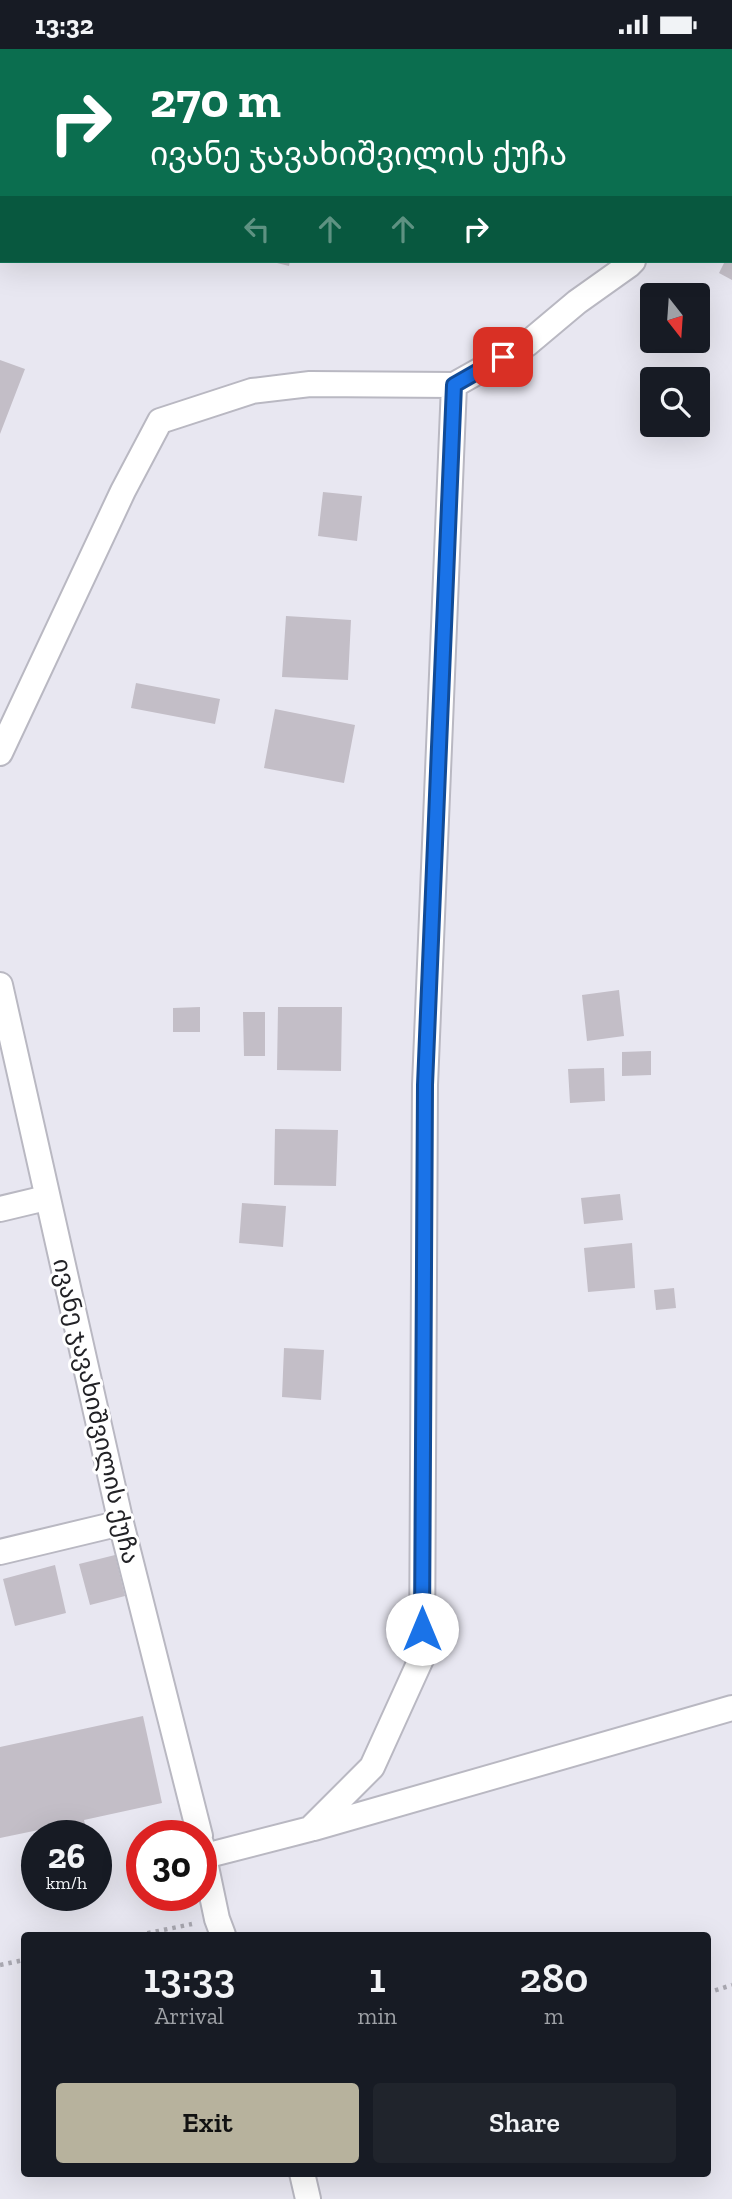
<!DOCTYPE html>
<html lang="en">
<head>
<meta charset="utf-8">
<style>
  :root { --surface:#171b24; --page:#20242c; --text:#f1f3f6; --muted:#9ea1a6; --accent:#b7b29d }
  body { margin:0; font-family:"Zilla Slab","Noto Sans Georgian",serif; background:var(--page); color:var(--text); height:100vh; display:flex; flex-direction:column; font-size:26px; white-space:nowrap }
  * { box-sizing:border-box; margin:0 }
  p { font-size:23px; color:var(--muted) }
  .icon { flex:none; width:38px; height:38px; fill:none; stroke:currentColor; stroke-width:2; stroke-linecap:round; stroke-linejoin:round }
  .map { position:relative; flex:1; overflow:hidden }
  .panel { position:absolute; left:21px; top:1883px; width:690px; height:245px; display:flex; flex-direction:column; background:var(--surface); border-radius:7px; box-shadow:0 7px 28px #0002 }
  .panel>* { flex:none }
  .top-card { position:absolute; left:0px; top:0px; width:733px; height:214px; box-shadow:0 7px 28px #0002; background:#0b6e4f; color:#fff; overflow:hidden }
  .needle { width:46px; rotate:163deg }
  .controls { position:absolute; left:640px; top:234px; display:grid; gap:14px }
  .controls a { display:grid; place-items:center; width:70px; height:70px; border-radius:7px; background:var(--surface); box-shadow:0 7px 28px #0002; font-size:35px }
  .speed { position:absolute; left:21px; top:1771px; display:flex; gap:14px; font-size:35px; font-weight:700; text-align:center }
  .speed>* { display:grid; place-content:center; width:91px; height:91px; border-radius:50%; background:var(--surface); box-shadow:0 7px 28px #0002; line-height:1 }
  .speed small { font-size:18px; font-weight:400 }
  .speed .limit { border:10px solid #d22; background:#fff; color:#111 }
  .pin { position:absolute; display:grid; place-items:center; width:60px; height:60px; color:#fff; margin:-30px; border-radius:14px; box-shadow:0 4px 10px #0006 }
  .me { position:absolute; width:77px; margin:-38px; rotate:0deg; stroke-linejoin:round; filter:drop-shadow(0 0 5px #0008) }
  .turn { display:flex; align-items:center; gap:24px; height:147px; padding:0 35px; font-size:32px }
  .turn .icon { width:91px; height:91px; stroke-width:2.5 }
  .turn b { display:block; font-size:49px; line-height:60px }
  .lanes { display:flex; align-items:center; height:66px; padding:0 35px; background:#0003; justify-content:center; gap:35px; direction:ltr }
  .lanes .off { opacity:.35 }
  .eta { display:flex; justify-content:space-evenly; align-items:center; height:119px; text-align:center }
  .eta b { font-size:42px; font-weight:600; line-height:49px }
  .cta { display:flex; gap:14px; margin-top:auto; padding:14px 35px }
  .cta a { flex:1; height:80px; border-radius:7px; background:var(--accent); color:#111; font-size:28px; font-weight:600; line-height:80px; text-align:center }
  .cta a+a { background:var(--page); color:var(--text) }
  .status { display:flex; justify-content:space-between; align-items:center; height:49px; padding:0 35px; background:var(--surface); direction:ltr }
  .status svg { height:19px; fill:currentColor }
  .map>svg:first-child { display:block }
  .building { fill:#c3bec7 }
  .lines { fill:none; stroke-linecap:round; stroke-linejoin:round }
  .street-casing { stroke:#b9b8c2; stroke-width:28 }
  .path { stroke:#aaa9b2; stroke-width:4.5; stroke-dasharray:3.5 5; stroke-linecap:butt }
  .street { stroke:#fff; stroke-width:24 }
  .route-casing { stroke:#114b97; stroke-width:18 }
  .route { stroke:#1a73e8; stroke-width:12 }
  .labels { text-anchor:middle; stroke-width:6; stroke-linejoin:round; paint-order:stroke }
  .street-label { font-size:24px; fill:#222226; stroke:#fff }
</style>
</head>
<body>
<div class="status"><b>13:32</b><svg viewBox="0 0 49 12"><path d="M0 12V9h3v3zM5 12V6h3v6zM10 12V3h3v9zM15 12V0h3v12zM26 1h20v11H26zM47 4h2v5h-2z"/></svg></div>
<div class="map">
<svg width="732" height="2150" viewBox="0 0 732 2150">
  <rect width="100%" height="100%" fill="#e8e7f1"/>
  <path class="building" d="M 269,212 L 290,212 L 289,217 Z
    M 725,212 L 732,212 L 732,231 L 719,224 Z
    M 0,311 L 25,320 L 0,385 Z
    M 323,443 L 362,447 L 357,492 L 318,487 Z
    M 286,567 L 351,571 L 348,631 L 282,628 Z
    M 136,634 L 220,650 L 215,675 L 131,659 Z
    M 275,660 L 355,676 L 344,734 L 264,719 Z
    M 619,941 L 624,987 L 587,992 L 582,946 Z
    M 200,958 L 200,983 L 173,983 L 173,959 Z
    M 278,958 L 342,958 L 341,1022 L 277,1021 Z
    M 243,963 L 265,963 L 265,1007 L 244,1007 Z
    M 651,1002 L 651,1026 L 622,1027 L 622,1003 Z
    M 604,1019 L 605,1052 L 570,1054 L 568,1020 Z
    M 275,1080 L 338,1081 L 336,1137 L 274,1136 Z
    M 620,1145 L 623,1171 L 584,1175 L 581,1149 Z
    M 242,1154 L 286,1157 L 283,1198 L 239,1194 Z
    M 632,1194 L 635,1239 L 588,1243 L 584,1199 Z
    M 674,1239 L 676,1259 L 656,1261 L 654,1241 Z
    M 284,1299 L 324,1301 L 321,1351 L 282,1348 Z
    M 115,1506 L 125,1547 L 90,1556 L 79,1515 Z
    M 55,1516 L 66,1564 L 15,1577 L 3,1530 Z
    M 143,1667 L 162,1754 L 84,1771 L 86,1781 L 50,1787 L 48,1779 L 0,1789 L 0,1698 Z"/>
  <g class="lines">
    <defs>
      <path id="street" d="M 0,704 L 123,442 L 160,372 L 252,342 L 310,335 L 454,336 L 527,295 L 577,253 L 629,216 L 633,212
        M 0,936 L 121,1474 L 200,1787
        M 0,1160 L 46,1149
        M 0,1503 L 121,1474
        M 314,1779 L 732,1659
        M 201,1794 L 217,1870 L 223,1886
        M 205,1807 L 310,1780 L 372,1718 L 422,1608 L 425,1036 L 454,336
        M 302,2124 L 308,2150"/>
    </defs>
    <use href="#street" class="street-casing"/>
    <path class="path" d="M 139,1886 L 192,1875
      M 0,1916 L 24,1911
      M 707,1944 L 732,1936"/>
    <use href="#street" class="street"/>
  </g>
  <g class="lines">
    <defs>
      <path id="route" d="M 422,1580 L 425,1036 L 454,336 L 503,308"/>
    </defs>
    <use href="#route" class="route-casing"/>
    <use href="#route" class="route"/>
  </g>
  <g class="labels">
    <g class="street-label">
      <text transform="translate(96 1362) rotate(77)" y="8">ივანე ჯავახიშვილის ქუჩა</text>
    </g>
  </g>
</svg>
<div class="controls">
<a><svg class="needle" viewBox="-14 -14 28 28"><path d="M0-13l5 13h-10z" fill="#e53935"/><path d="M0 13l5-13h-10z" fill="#9ea1a6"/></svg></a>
<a><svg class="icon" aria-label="search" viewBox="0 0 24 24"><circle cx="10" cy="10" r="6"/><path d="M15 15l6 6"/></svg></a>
</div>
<div class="speed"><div>26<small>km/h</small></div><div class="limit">30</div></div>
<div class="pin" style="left:503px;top:308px;background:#d93025"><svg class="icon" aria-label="arrive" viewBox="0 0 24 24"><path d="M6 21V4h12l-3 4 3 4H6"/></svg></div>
<svg class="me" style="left:422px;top:1580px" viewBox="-20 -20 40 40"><circle r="19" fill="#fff"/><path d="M0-13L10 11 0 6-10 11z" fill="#1a73e8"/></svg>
<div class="top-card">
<div class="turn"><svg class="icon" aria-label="right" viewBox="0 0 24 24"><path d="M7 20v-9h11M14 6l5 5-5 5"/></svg><div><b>270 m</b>ივანე ჯავახიშვილის ქუჩა</div></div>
<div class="lanes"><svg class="icon off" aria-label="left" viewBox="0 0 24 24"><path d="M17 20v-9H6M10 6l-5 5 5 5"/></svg><svg class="icon off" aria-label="ahead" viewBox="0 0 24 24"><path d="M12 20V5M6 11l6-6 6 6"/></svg><svg class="icon off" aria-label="ahead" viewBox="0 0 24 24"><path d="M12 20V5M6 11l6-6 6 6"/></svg><svg class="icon" aria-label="right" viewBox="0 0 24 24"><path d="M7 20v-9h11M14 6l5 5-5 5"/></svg></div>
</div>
<section class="panel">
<div class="eta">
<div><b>13:33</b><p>Arrival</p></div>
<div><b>1</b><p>min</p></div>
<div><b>280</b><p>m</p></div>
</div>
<div class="cta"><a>Exit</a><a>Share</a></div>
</section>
</div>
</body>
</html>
